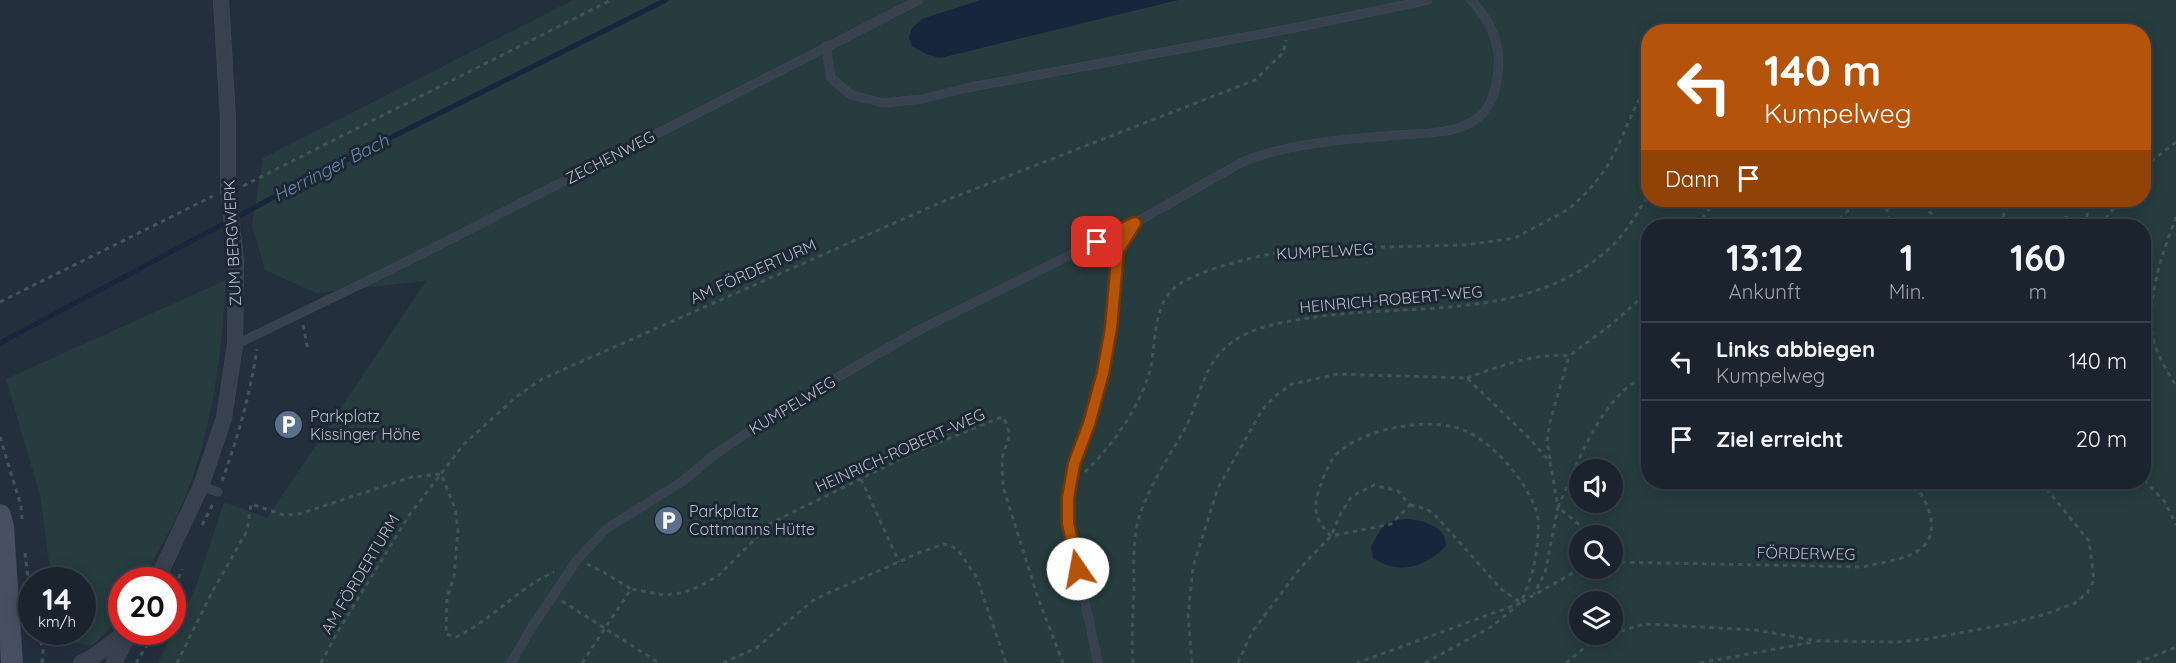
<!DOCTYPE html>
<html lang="de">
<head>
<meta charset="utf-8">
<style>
  :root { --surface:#1b232e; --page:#282f3a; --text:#f1f3f6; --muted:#a0a4aa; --line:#39404a }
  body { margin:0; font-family:Quicksand,sans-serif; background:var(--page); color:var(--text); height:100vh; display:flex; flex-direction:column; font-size:22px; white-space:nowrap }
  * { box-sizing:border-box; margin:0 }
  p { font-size:20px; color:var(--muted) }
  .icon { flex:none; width:33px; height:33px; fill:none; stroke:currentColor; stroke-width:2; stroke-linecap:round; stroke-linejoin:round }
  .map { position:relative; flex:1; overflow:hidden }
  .details { position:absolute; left:1641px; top:219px; width:510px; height:270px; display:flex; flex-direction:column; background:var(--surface); border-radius:24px; box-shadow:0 3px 15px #0003,0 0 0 2px var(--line) }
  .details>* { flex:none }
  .guide { position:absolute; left:1641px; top:24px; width:510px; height:183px; border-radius:24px; box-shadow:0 3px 15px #0003,0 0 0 2px var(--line); background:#b45309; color:#fff; overflow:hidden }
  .tools { position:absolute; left:1569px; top:459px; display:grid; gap:12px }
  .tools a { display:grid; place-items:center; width:54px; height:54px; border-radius:50%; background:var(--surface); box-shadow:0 3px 15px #0003,0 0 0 2px var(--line); font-size:30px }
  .speed { position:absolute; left:18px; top:567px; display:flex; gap:12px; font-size:30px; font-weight:700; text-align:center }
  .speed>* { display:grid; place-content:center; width:78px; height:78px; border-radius:50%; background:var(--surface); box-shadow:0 3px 15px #0003,0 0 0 2px var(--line); line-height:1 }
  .speed small { font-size:15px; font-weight:400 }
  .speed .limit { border:9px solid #d22; background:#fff; color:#111 }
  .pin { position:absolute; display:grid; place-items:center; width:51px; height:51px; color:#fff; margin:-26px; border-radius:12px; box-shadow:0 3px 9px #0006 }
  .me { position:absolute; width:66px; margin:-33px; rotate:348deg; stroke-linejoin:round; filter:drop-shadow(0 0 4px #0008) }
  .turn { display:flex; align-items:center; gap:21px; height:126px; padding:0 24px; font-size:27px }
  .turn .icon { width:78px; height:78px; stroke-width:2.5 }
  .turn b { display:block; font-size:42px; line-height:51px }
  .then { display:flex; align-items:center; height:57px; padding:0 24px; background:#0003; gap:12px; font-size:22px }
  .eta { display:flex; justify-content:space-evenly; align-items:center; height:102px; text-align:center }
  .eta b { font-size:36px; font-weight:700; line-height:42px }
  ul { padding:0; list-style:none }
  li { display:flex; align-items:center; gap:18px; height:78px; padding:0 24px; border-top:2px solid var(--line) }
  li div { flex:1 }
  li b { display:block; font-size:22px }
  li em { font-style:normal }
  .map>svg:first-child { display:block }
  .green { fill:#263c3f; fill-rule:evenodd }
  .water { fill:#17263c }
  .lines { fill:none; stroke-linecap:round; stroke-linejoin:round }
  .stream { stroke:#17263c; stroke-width:5 }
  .service-casing { stroke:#414a57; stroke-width:9 }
  .minor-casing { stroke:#414a57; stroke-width:16 }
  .secondary-casing { stroke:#414a57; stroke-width:22 }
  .path { stroke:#3f5557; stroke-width:3; stroke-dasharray:4.5 4.5; stroke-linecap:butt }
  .service { stroke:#38414e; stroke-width:8 }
  .minor { stroke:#38414e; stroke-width:15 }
  .secondary { stroke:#465061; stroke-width:21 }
  .route-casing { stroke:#753606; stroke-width:15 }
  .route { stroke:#b45309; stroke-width:10 }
  .labels { text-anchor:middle; stroke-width:6; stroke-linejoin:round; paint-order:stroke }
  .street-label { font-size:16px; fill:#b4bcc9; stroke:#1d2633 }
  .poi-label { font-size:16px; fill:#b4bcc9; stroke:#1d2633; text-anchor:start }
  .water-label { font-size:18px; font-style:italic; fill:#6d86a8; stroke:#1d2633 }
</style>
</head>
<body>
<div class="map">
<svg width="2176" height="663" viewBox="0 0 2176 663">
  <rect width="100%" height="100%" fill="#242f3e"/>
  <path class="green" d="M 573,0 L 981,0 L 922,19 L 963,53 L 1007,40 L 1178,0 L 2176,0 L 2176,663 L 158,663 L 196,587 L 224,502 L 267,518 L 426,281 L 316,293 L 265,270 L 252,225 L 263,158 ZM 1648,32 L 2144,32 L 2144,200 L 1648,200 ZM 1648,226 L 2144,226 L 2144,482 L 1744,482 C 1736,486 1726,486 1718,482 L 1648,482 ZM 1580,470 L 1612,470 L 1612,502 L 1580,502 ZM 1408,519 L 1427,522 L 1371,547 C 1383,526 1382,520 1408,519 ZM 1580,536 L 1612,536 L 1612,568 L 1580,568 ZM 1580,602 L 1612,602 L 1612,634 L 1580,634 Z
    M 226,280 C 222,352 213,427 186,495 C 175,524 157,552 143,580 L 122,580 L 121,617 L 92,646 L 63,640 L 61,632 L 82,632 L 82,580 L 51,580 L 41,499 L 6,379 Z"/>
  <path class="water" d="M 981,0 L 1178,0 L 940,58 L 926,54 L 912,46 L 909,37 L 912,28 L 922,19 Z
    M 1408,519 C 1424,521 1446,526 1446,546 C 1425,567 1399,576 1373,558 L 1371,547 C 1383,526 1382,520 1408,519 Z"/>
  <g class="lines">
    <path class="stream" d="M 0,343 L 306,180 L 666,0"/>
    <defs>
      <path id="service" d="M 826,46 L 831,78 L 851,95 L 884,103 L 922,99 L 966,88 L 1289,29 L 1428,0
        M 235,345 L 394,268 L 919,0
        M 201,486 L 218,492
        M 511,663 L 532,627 L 577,560 L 606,529 L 683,481 L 714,455 L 778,412 L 917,331 L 1133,224
        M 1098,663 L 1068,523 L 1068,498 L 1074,463 L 1089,424 L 1103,373 L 1111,328 L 1117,250 L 1135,223 C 1161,208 1188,193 1214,178 C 1226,172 1238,163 1250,159 C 1298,142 1349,139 1399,135 C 1420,133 1447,134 1466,125 C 1490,115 1496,93 1498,70 C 1501,43 1489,19 1471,0"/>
      <path id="minor" d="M 157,580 L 201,486 L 224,418 L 235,345 L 236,259 L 228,189 L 228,119 L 221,0
        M 81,663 C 98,656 111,642 127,632
        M 114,663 L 130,632"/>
      <path id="secondary" d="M 0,515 L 3,527 L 12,663"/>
    </defs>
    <use href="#service" class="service-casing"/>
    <use href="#minor" class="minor-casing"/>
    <use href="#secondary" class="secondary-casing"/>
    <path class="path" d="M 1925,32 L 1970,28 L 2083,28 L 2093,29 L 2096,32
      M 2144,167 L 2176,142
      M 243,186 L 611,0
      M 1881,200 L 1888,212 L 1891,226
      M 1915,200 L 1933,215 L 1943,226
      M 2176,217 C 2163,252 2148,293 2152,331 C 2154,351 2166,369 2176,386
      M 1697,226 L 1710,208 L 1720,200
      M 1833,226 L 1858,200
      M 2002,226 L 2006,200
      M 2048,226 L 2063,218 L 2070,217 L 2077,226
      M 2085,226 L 2090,200
      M 2100,226 L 2120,200
      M 0,302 L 213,196
      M 303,325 L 308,350
      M 1467,378 C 1496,367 1538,352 1569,356 L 1612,324 L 1648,292
      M 0,437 L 21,506 L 22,519
      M 1550,459 L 1547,441 L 1550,422 L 1569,356
      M 1085,472 C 1112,446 1136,412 1148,377 C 1157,350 1151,312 1172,290 C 1192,269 1273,252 1302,249 L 1466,245 L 1515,238 L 1569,209 L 1588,191 L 1605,170 L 1617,148 L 1637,103 L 1648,89
      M 861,479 L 899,562
      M 2144,480 L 2165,502 L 2176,525
      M 222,481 C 238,437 250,395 257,349
      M 1410,505 L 1427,509 L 1437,517 L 1501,589 L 1521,603
      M 202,525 L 213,504
      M 1331,536 C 1315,520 1312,508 1320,487 C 1325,474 1329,460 1340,451 C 1366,429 1421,419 1454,427 C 1489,435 1531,484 1538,518 C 1539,522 1538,528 1538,532 C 1537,562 1532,575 1521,603 L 1357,663
      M 1593,536 L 1558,507 C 1576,467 1603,390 1648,376
      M 25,553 L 32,611
      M 1612,562 L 1863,567 C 1895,559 1943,557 1929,511 C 1926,501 1919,491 1914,482
      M 587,564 L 605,573 L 631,589
      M 172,595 L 182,569
      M 562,601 L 659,663
      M 1522,602 L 1576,571 L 1584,568
      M 38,632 L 43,650 L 42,663
      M 1612,634 L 1644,624 L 1756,630 L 1818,641 L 1898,642 L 1927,639 L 2008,624 L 2046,614 L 2075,603 L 2087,593 L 2094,580 L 2089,541 L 2041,482
      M 136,663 L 155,632
      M 177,663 L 211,594 L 247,531 L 251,504 L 284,515 L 299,514 L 412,477 L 441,474 L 455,508 L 458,530 L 454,577 L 447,597 L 446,634 L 456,637 C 492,620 518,588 554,572
      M 321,663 L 338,631 L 410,514 L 464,444 L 516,397 L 542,379 L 944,201 L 1255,80 L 1283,53 L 1286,40
      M 582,663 L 631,589 L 664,595 L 682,593 L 700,586 L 719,575 L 771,523 L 913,453 L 999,418 L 1004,418 L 1010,434 L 1002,458 L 1003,487 L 1038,598 L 1063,663
      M 723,663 L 756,648 L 815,599 L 921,552 L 944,544 L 953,547 L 960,553 L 977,578 L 1006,663
      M 1133,663 C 1131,639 1133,614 1134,590 C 1134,565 1132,539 1140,514 C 1150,486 1167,459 1182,434 C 1199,406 1200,372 1224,349 C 1244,329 1276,323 1303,319 C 1406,301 1527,325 1611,247 C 1626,233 1637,213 1648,196
      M 1192,663 L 1188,616 L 1193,567 L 1209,516 L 1218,488 L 1262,410 L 1275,396 L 1292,384 L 1338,374 L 1467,378 L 1530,439 L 1550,462 L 1558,507 L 1545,573 L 1534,594
      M 1238,663 L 1252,632 L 1301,567 L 1331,536 L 1341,513 L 1352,496 L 1374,485 L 1398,491 L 1410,505 L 1391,524 L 1331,536
      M 1425,663 L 1491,627 L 1517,606
      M 1566,663 L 1591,642 L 1612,634
      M 1700,663 L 1813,642
      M 2137,663 L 2176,647"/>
    <use href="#service" class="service"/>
    <use href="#minor" class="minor"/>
    <use href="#secondary" class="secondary"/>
  </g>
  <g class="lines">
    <defs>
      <path id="route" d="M 1078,569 L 1068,523 L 1068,498 L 1074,464 L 1089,424 L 1103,373 L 1111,328 L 1118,250 L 1135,223 L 1097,242"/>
    </defs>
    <use href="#route" class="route-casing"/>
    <use href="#route" class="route"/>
  </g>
  <defs>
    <symbol id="parking-disc" viewBox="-11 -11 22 22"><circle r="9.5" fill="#5c6f8a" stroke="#1d2633"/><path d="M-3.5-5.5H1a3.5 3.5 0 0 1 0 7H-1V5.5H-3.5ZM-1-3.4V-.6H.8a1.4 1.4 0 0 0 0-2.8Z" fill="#fff"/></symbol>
  </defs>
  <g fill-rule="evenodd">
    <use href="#parking-disc" x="272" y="408" width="33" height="33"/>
    <use href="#parking-disc" x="652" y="504" width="33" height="33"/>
  </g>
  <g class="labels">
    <g class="street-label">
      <text transform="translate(610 157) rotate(-27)" y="6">ZECHENWEG</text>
      <text transform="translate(232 243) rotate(-93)" y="6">ZUM BERGWERK</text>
      <text transform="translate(1325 251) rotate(-3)" y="6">KUMPELWEG</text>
      <text transform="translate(753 271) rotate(-24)" y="6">AM FÖRDERTURM</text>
      <text transform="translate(1391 299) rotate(-5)" y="6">HEINRICH-ROBERT-WEG</text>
      <text transform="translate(792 405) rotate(-31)" y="6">KUMPELWEG</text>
      <text transform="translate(900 450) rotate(-24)" y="6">HEINRICH-ROBERT-WEG</text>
      <text transform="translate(1806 553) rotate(1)" y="6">FÖRDERWEG</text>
      <text transform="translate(360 574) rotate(-59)" y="6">AM FÖRDERTURM</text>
    </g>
    <g class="poi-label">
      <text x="310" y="422">Parkplatz<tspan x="310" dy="18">Kissinger Höhe</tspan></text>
      <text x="689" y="517">Parkplatz<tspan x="689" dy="18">Cottmanns Hütte</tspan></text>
    </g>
    <g class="water-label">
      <text transform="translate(331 168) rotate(-27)" y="6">Herringer Bach</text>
    </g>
  </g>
</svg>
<div class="tools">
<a><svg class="icon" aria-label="sound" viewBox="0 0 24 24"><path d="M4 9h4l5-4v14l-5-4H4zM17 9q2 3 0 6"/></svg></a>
<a><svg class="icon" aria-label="search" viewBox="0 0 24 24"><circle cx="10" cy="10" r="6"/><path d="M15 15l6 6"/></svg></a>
<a><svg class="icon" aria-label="layers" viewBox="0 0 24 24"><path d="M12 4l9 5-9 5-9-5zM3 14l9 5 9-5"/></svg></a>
</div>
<div class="speed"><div>14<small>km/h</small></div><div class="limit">20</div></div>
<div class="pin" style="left:1097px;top:242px;background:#d93025"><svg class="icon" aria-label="arrive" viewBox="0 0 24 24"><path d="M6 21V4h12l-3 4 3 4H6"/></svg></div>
<svg class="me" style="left:1078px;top:569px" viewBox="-20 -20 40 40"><circle r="19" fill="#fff"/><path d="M0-13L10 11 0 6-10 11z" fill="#b45309"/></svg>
<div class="guide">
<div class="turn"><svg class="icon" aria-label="left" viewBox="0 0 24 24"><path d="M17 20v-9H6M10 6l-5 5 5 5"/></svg><div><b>140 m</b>Kumpelweg</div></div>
<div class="then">Dann<svg class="icon" aria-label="arrive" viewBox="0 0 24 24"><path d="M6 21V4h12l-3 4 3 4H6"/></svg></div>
</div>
<section class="details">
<div class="eta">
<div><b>13:12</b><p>Ankunft</p></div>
<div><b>1</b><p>Min.</p></div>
<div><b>160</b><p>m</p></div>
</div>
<ul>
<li><svg class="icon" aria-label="left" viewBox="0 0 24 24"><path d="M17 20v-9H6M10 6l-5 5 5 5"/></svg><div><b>Links abbiegen</b><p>Kumpelweg</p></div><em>140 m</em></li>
<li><svg class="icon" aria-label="arrive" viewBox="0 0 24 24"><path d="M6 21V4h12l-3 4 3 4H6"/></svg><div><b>Ziel erreicht</b></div><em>20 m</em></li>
</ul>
</section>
</div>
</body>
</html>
